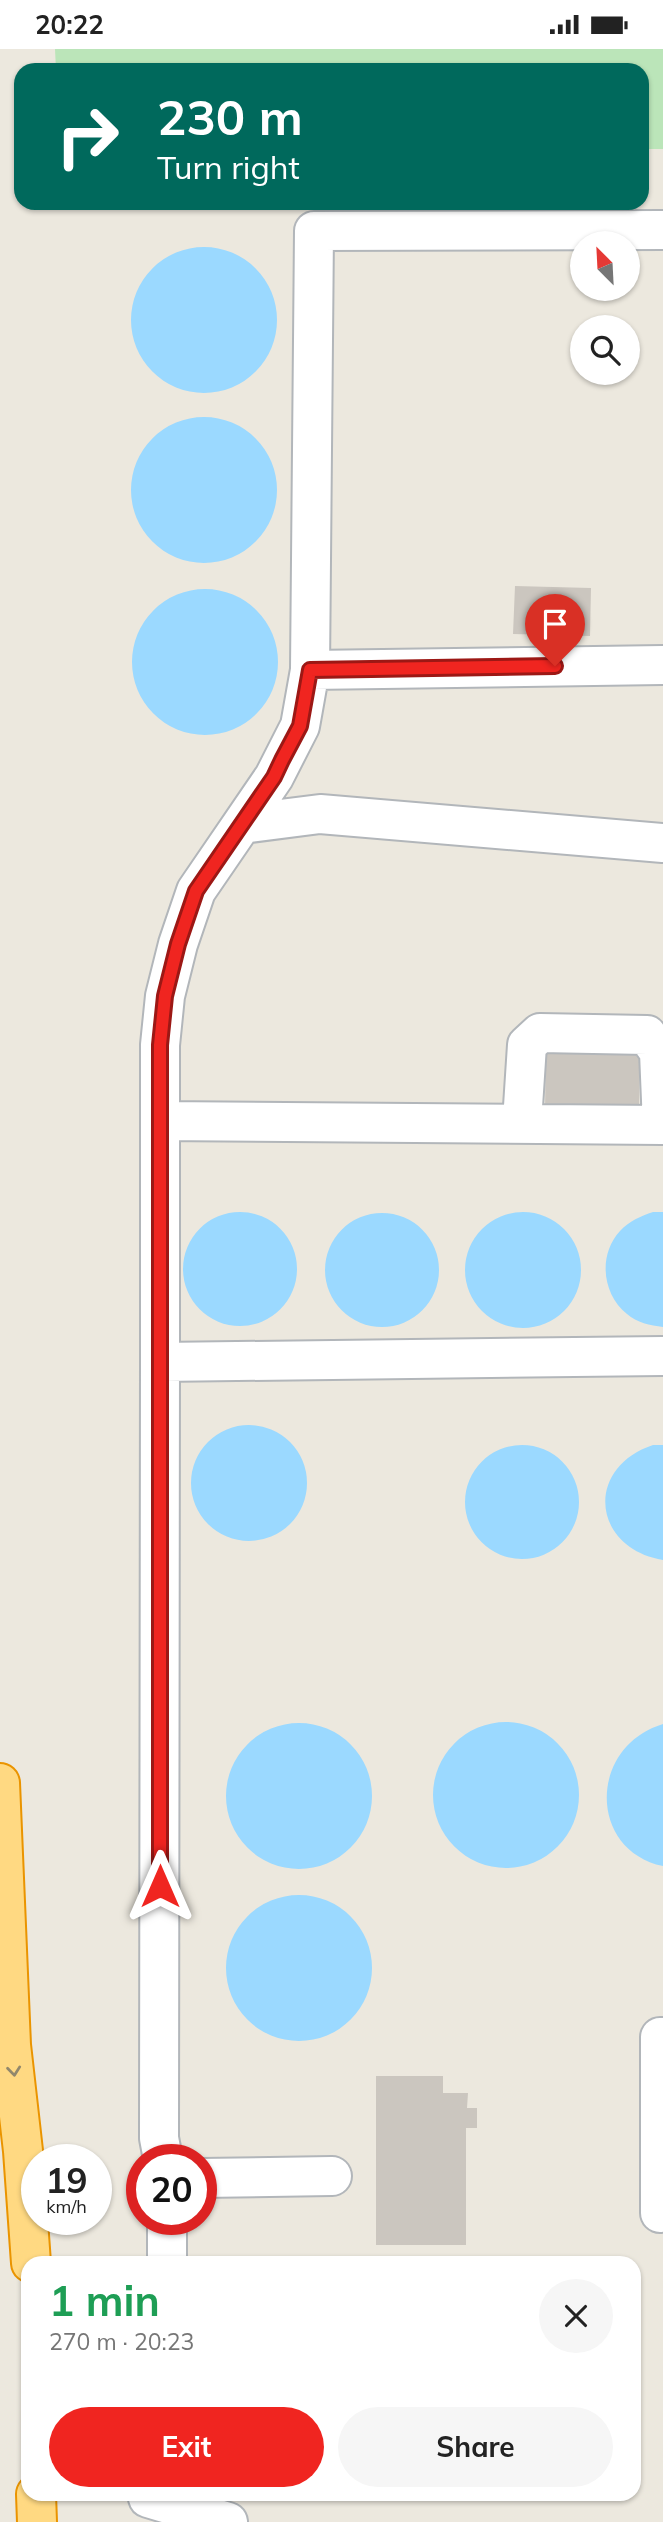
<!DOCTYPE html>
<html lang="en">
<head>
<meta charset="utf-8">
<style>
  :root { --surface:#fff; --page:#f6f6f6; --text:#222; --muted:#767676; --accent:#f02520 }
  body { margin:0; font-family:Mulish,sans-serif; background:var(--page); color:var(--text); height:100vh; display:flex; flex-direction:column; font-size:26px; white-space:nowrap }
  * { box-sizing:border-box; margin:0 }
  p { font-size:23px; color:var(--muted) }
  .icon { flex:none; width:38px; height:38px; fill:none; stroke:currentColor; stroke-width:2; stroke-linecap:round; stroke-linejoin:round }
  .map { position:relative; flex:1; overflow:hidden }
  .sheet { position:absolute; left:21px; top:2207px; width:620px; height:245px; display:flex; flex-direction:column; background:var(--surface); border-radius:21px; box-shadow:0 2px 5px #0004 }
  .sheet>* { flex:none }
  .top-card { position:absolute; left:14px; top:14px; width:635px; height:147px; border-radius:21px; box-shadow:0 2px 5px #0004; background:#00695c; color:#fff; overflow:hidden }
  .needle { width:46px; rotate:336deg }
  .tools { position:absolute; left:570px; top:182px; display:grid; gap:14px }
  .tools a { display:grid; place-items:center; width:70px; height:70px; border-radius:50%; background:var(--surface); box-shadow:0 2px 5px #0004; font-size:35px }
  .speed { position:absolute; left:21px; top:2095px; display:flex; gap:14px; font-size:35px; font-weight:700; text-align:center }
  .speed>* { display:grid; place-content:center; width:91px; height:91px; border-radius:50%; background:var(--surface); box-shadow:0 2px 5px #0004; line-height:1 }
  .speed small { font-size:18px; font-weight:400 }
  .speed .limit { border:10px solid #d22; background:#fff; color:#111 }
  .pin { position:absolute; display:grid; place-items:center; width:60px; height:60px; color:#fff; margin:-72px -30px; border-radius:50% 50% 50% 0; rotate:-45deg; box-shadow:0 0 7px #0007 }
  .pin .icon { rotate:45deg }
  .me { position:absolute; width:77px; margin:-38px; rotate:0deg; stroke-linejoin:round; filter:drop-shadow(0 0 5px #0008) }
  .turn { display:flex; align-items:center; gap:24px; height:147px; padding:0 28px; font-size:32px }
  .turn .icon { width:91px; height:91px; stroke-width:2.5 }
  .turn b { display:block; font-size:49px; line-height:60px }
  .round { display:grid; place-items:center; flex:none; width:74px; height:74px; border-radius:37px; background:var(--page) }
  .headline { display:flex; align-items:center; justify-content:space-between; height:119px; padding:0 28px }
  h1 { font-size:42px; font-weight:700; line-height:52px; color:#1e9e55 }
  .button { display:flex; gap:14px; margin-top:auto; padding:14px 28px }
  .button a { flex:1; height:80px; border-radius:42px; background:var(--accent); color:#fff; font-size:28px; font-weight:700; line-height:80px; text-align:center }
  .button a+a { background:var(--page); color:var(--text) }
  .status { display:flex; justify-content:space-between; align-items:center; height:49px; padding:0 35px; background:var(--surface); direction:ltr }
  .status svg { height:19px; fill:currentColor }
  .map>svg:first-child { display:block }
  .green { fill:#bbe5b9 }
  .water { fill:#9bd9ff }
  .building { fill:#cbc6bf }
  .lines { fill:none; stroke-linecap:round; stroke-linejoin:round }
  .minor-casing { stroke:#b2b6ba; stroke-width:42 }
  .highway-casing { stroke:#ea9400; stroke-width:42 }
  .minor { stroke:#fff; stroke-width:38 }
  .highway { stroke:#ffd982; stroke-width:38 }
  .oneway { stroke:#92886c }
  .route-casing { stroke:#9c1815; stroke-width:18 }
  .route { stroke:#f02520; stroke-width:12 }
</style>
</head>
<body>
<div class="status"><b>20:22</b><svg viewBox="0 0 49 12"><path d="M0 12V9h3v3zM5 12V6h3v6zM10 12V3h3v9zM15 12V0h3v12zM26 1h20v11H26zM47 4h2v5h-2z"/></svg></div>
<div class="map">
<svg width="663" height="2473" viewBox="0 0 663 2473">
  <rect width="100%" height="100%" fill="#ece8de"/>
  <path class="green" d="M 55,0 L 663,0 L 663,100 L 642,100 L 642,21 L 56,21 Z"/>
  <path class="water" d="M131 271a73 73 0 1 1 146 0a73 73 0 1 1-146 0Z
    M131 441a73 73 0 1 1 146 0a73 73 0 1 1-146 0Z
    M132 613a73 73 0 1 1 146 0a73 73 0 1 1-146 0Z
    M183 1220a57 57 0 1 1 114 0a57 57 0 1 1-114 0Z
    M 653,1163 L 663,1163 L 663,1278 C 650,1276 637,1274 627,1265 C 602,1245 598,1206 620,1182 C 629,1172 641,1167 653,1163 Z
    M465 1221a58 58 0 1 1 116 0a58 58 0 1 1-116 0Z
    M325 1221a57 57 0 1 1 114 0a57 57 0 1 1-114 0Z
    M191 1434a58 58 0 1 1 116 0a58 58 0 1 1-116 0Z
    M465 1453a57 57 0 1 1 114 0a57 57 0 1 1-114 0Z
    M 653,1396 L 663,1396 L 663,1511 C 592,1499 584,1419 653,1396 Z
    M433 1746a73 73 0 1 1 146 0a73 73 0 1 1-146 0Z
    M226 1747a73 73 0 1 1 146 0a73 73 0 1 1-146 0Z
    M 663,1675 L 663,1817 C 588,1801 588,1698 663,1675 Z
    M226 1919a73 73 0 1 1 146 0a73 73 0 1 1-146 0Z"/>
  <path class="building" d="M 515,537 L 591,539 L 590,587 L 513,585 Z
    M 546,989 L 640,989 L 639,1064 L 545,1063 Z
    M 376,2027 L 443,2027 L 443,2044 L 468,2044 L 467,2059 L 477,2059 L 477,2079 L 466,2079 L 466,2196 L 376,2196 Z"/>
  <g class="lines">
    <defs>
      <path id="minor" d="M 310,621 L 663,616
        M 242,775 L 320,765 L 663,794
        M 160,1072 L 663,1076
        M 522,1073 L 527,996 L 540,984 L 647,986 L 659,1003 L 662,1076
        M 160,1313 L 160,996 L 165,947 L 178,895 L 196,842 L 274,728 L 300,677 L 310,621 L 314,182 L 663,181
        M 163,2110 L 159,2089 L 160,1313 L 663,1307
        M 201,2129 L 332,2127
        M 660,2164 L 660,1988 L 663,1988
        M 167,2170 L 167,2214
        M 147,2445 L 148,2449 L 228,2473"/>
      <path id="highway" d="M 0,1734 L 11,1996 L 23,2102 L 31,2214
        M 36,2445 L 37,2473"/>
    </defs>
    <use href="#minor" class="minor-casing"/>
    <use href="#highway" class="highway-casing"/>
    <use href="#minor" class="minor"/>
    <use href="#highway" class="highway"/>
  </g>
  <defs><path id="oneway-chevron" d="M-2-3.5L2.5 0L-2 3.5" fill="none" stroke-width="1.6" stroke-linecap="round" stroke-linejoin="round" transform="scale(1.75)"/></defs>
  <use class="oneway" href="#oneway-chevron" transform="translate(14 2022) rotate(84)"/>
  <g class="lines">
    <defs>
      <path id="route" d="M 160,1837 L 160,996 L 165,947 L 178,895 L 196,842 L 274,728 L 282,711 L 300,677 L 310,621 L 555,617"/>
    </defs>
    <use href="#route" class="route-casing"/>
    <use href="#route" class="route"/>
  </g>
</svg>
<div class="tools">
<a><svg class="needle" viewBox="-14 -14 28 28"><path d="M0-13l5 13h-10z" fill="#e53935"/><path d="M0 13l5-13h-10z" fill="#767676"/></svg></a>
<a><svg class="icon" aria-label="search" viewBox="0 0 24 24"><circle cx="10" cy="10" r="6"/><path d="M15 15l6 6"/></svg></a>
</div>
<div class="speed"><div>19<small>km/h</small></div><div class="limit">20</div></div>
<div class="pin" style="left:555px;top:617px;background:#d93025"><svg class="icon" aria-label="arrive" viewBox="0 0 24 24"><path d="M6 21V4h12l-3 4 3 4H6"/></svg></div>
<svg class="me" style="left:160px;top:1837px" viewBox="-20 -20 40 40"><path d="M0-17L14 15 0 8-14 15z" fill="#f02520" stroke="#fff" stroke-width="4"/></svg>
<div class="top-card">
<div class="turn"><svg class="icon" aria-label="right" viewBox="0 0 24 24"><path d="M7 20v-9h11M14 6l5 5-5 5"/></svg><div><b>230 m</b>Turn right</div></div>
</div>
<section class="sheet">
<div class="headline"><div><h1>1 min</h1><p>270 m · 20:23</p></div><a class="round"><svg class="icon" aria-label="close" viewBox="0 0 24 24"><path d="M6 6l12 12M18 6L6 18"/></svg></a></div>
<div class="button"><a>Exit</a><a>Share</a></div>
</section>
</div>
</body>
</html>
